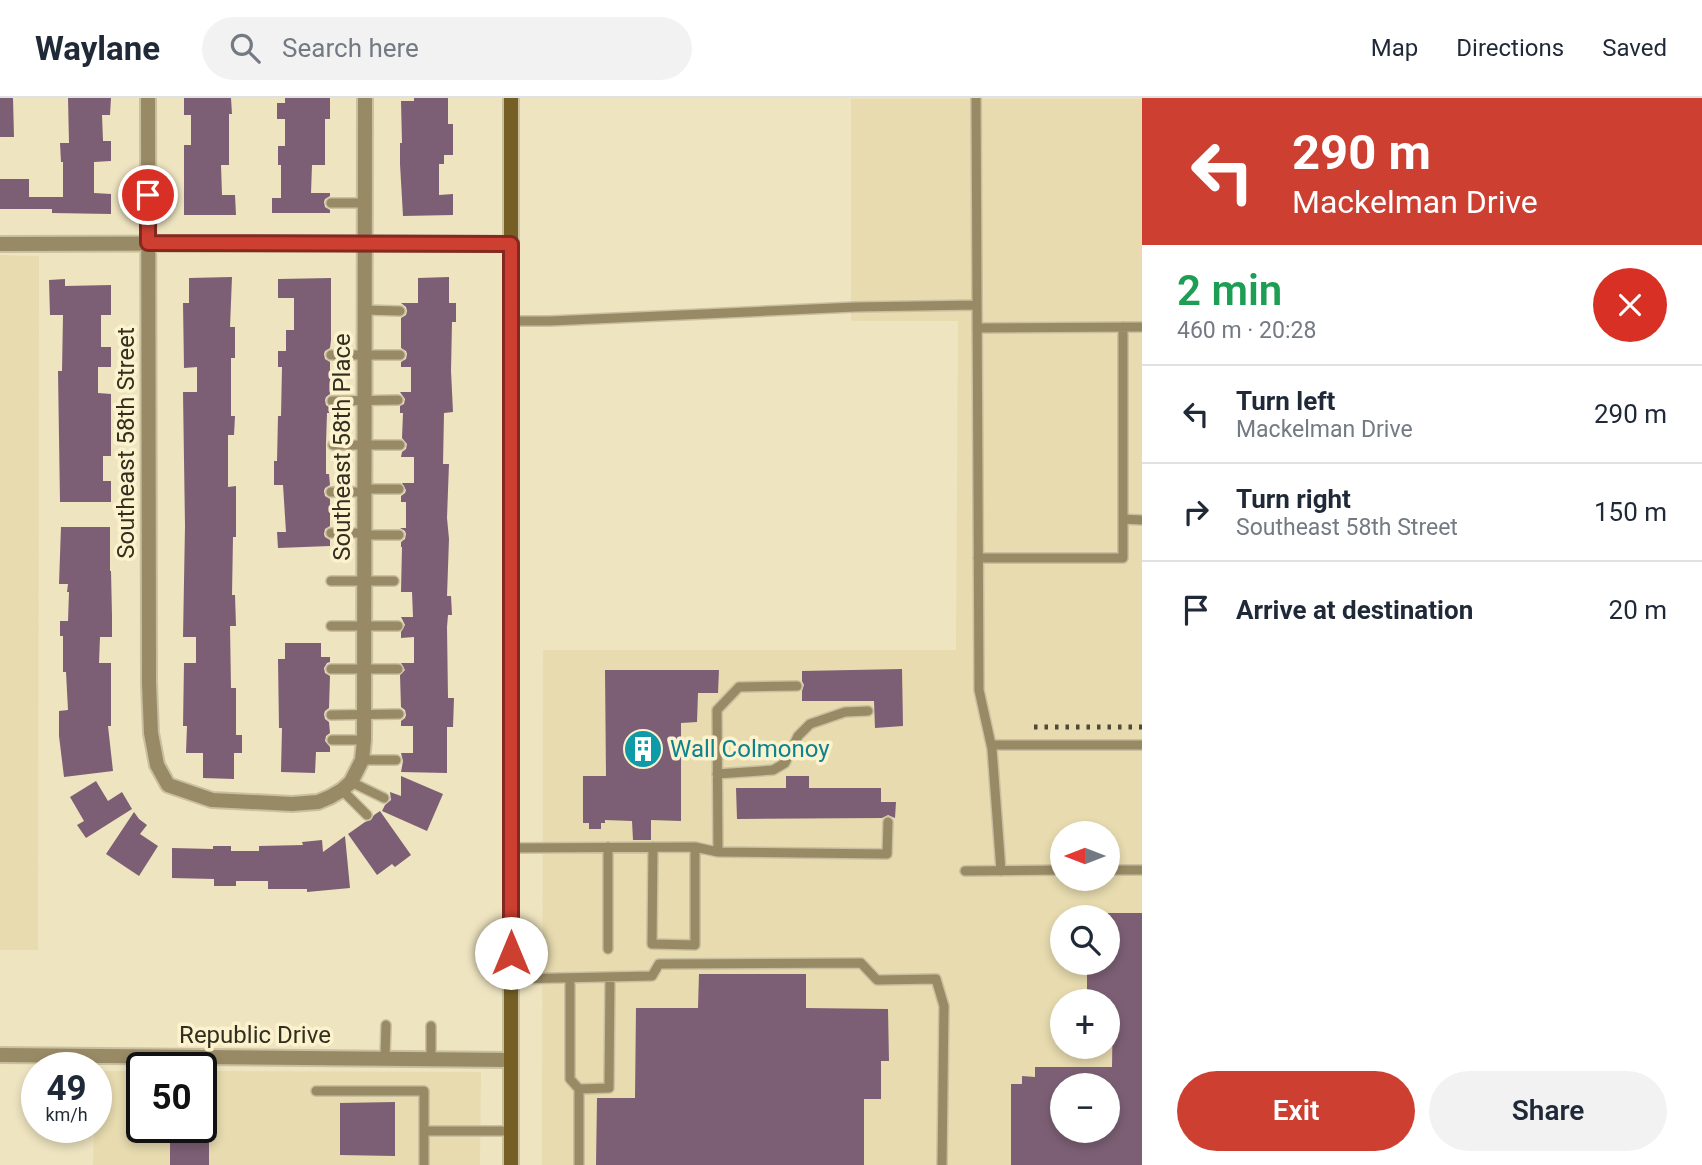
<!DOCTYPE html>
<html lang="en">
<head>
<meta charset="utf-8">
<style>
  :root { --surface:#fff; --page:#f2f2f3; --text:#1f2937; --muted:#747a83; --line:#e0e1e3; --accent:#cc3f31 }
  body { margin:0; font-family:Roboto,sans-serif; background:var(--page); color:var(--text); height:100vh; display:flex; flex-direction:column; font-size:26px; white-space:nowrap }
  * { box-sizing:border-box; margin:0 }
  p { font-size:23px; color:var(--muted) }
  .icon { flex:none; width:38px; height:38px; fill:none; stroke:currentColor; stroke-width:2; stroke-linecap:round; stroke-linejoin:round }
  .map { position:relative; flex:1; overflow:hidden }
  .details { display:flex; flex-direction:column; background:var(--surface); width:560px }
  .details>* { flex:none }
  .banner { background:#cc3f31; color:#fff; overflow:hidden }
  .needle { width:46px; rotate:270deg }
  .fabs { position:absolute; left:1050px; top:723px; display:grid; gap:14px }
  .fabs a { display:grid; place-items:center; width:70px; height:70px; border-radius:50%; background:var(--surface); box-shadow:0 4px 10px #0003; font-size:35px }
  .speed { position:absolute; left:21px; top:954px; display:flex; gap:14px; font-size:35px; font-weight:700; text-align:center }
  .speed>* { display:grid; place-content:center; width:91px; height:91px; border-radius:50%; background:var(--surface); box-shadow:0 4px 10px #0003; line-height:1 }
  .speed small { font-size:18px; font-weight:400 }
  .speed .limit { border:4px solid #111; border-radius:10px; background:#fff; color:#111 }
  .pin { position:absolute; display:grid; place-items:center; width:60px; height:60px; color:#fff; margin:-30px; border:4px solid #fff; border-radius:50%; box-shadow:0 2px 7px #0007 }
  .me { position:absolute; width:77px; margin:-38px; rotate:0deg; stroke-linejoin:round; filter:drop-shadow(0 0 5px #0008) }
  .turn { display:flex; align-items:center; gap:24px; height:147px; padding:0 35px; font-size:32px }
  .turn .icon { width:91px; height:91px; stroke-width:2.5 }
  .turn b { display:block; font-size:49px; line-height:60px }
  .round { display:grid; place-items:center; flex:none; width:74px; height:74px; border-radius:37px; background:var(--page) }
  .head { display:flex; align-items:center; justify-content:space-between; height:119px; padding:0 35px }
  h1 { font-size:42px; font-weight:600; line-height:52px; color:#1e9e55 }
  .button { display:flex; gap:14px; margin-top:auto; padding:14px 35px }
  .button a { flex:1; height:80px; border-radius:42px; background:var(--accent); color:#fff; font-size:28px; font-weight:600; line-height:80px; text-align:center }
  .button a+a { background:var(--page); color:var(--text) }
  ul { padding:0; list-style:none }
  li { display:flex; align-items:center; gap:21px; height:98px; padding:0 35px; border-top:2px solid var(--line) }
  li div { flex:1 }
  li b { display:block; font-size:26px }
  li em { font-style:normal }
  header { display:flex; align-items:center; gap:42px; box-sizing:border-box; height:98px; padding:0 35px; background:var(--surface); border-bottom:2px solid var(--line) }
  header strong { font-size:33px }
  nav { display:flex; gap:38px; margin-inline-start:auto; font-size:24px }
  .search { width:490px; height:63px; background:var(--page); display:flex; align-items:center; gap:18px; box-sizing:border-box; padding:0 24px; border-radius:38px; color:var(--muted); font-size:26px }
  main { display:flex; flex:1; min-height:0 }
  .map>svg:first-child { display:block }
  .built { fill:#e7dbaf; fill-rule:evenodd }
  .building { fill:#7c5f74; fill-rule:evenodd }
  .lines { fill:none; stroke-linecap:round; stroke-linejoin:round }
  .lane-casing { stroke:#c8c0a0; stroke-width:12 }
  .street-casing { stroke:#c8c0a0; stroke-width:18 }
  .secondary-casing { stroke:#c8c0a0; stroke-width:18 }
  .lane { stroke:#998a66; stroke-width:9 }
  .street { stroke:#998a66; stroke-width:14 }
  .secondary { stroke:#755f24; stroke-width:14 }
  .rail { stroke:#4e4938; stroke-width:5; stroke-dasharray:3.5 7; stroke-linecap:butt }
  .route-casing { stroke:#852920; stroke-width:18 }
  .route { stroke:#cc3f31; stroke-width:12 }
  .labels { text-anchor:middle; stroke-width:7; stroke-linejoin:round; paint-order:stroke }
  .street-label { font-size:24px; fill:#322e20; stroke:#fcf2cd }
  .culture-label { font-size:24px; fill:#0d838f; stroke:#fcf2cd; text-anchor:start }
</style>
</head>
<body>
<header>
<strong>Waylane</strong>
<div class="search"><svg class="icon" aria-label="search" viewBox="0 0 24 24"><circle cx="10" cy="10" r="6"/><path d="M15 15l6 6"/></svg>Search here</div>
<nav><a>Map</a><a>Directions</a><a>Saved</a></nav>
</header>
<main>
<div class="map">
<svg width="1142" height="1067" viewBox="0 0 1142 1067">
  <rect width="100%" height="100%" fill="#eee4c0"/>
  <path class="built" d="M 851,1 L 1142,1 L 1142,1067 L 542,1067 L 543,552 L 956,552 L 958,223 L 851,223 ZM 1062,735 L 1108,735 L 1108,780 L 1062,780 ZM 1062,819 L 1108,819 L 1108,864 L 1062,864 ZM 1062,903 L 1108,903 L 1108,948 L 1062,948 ZM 1062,987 L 1108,987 L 1108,1032 L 1062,1032 Z
    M 0,157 L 39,158 L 38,852 L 0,852 Z
    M 96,973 L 142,973 L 142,1029 L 201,1029 L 201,973 L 481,974 L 480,1067 L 93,1067 L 94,1029 L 96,1029 Z"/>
  <path class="building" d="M 0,0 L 13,0 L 14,39 L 0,39 Z
    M 68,0 L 111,0 L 110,17 L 102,17 L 103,43 L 111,43 L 111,63 L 94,64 L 94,95 L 111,96 L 111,116 L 52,115 L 52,111 L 0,111 L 0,81 L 29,81 L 29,99 L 63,99 L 63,64 L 61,64 L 60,45 L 69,45 Z
    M 184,0 L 231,0 L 232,16 L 229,16 L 229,67 L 221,67 L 222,97 L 235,97 L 236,117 L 184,117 L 184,47 L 191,47 L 191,17 L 184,17 Z
    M 285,0 L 330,0 L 330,21 L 325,21 L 325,67 L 312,67 L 311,95 L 330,95 L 330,98 L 325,101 L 324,104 L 325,109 L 330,112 L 330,115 L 272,115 L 272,100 L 281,100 L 281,67 L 278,67 L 278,48 L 285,48 L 285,21 L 277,21 L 277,5 L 285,5 Z
    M 414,0 L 448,0 L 448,26 L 453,26 L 453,57 L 444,57 L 444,66 L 439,66 L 439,97 L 453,96 L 453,117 L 403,118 L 400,66 L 400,45 L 402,45 L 401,3 L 414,3 Z
    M 232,179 L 230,229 L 235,229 L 235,260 L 231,260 L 231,318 L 235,318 L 234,337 L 228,337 L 228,389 L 236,388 L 236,439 L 233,439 L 232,497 L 235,497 L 236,528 L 230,528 L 231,590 L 236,590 L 236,637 L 242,637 L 242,655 L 234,655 L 234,681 L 203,680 L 203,655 L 186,655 L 187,628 L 183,628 L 184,565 L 196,565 L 196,539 L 183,539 L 185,428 L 183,294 L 197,294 L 197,269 L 184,270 L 183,205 L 189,205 L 189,180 Z
    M 449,179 L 449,205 L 456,205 L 456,224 L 452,224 L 451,273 L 453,314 L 444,315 L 443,366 L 449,366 L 447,420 L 449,441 L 447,498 L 451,498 L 452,517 L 448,517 L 447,529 L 448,600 L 454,600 L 453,629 L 447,629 L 447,675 L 401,674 L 403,663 L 401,655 L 413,655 L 413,628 L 401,628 L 401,623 L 405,620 L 406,617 L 405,612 L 401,609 L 400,577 L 405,572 L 401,565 L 414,565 L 414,539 L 401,540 L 401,534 L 405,527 L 401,519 L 413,519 L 412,494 L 401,494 L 402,449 L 401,449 L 401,444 L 405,441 L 406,436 L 405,433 L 400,430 L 406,430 L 406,404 L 401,404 L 401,398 L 405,395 L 406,392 L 402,385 L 414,385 L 414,359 L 401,359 L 402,354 L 406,351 L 407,346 L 402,340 L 403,315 L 400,315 L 400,308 L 404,306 L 405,301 L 400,294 L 411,294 L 411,269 L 401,269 L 401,264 L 406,261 L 407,256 L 406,253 L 401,250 L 401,220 L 406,217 L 407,213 L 406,209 L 401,205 L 418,205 L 418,180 Z
    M 331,180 L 331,242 L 330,250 L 325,253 L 324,256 L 325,261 L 330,264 L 330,296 L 326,299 L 325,302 L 326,307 L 330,310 L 330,315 L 327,315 L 326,346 L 326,376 L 329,376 L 330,387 L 325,390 L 324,393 L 325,398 L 330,401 L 330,428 L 325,431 L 324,436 L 325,439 L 330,442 L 330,448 L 278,450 L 277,434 L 286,434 L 283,387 L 274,387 L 274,363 L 277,363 L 278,318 L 281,318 L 282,269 L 278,269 L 278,253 L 286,253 L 286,232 L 294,232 L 294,200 L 278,200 L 278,181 Z
    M 65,181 L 65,188 L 111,187 L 111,217 L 101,217 L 101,249 L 111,249 L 111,269 L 98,269 L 98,295 L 111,296 L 111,358 L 103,358 L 103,383 L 111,383 L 111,404 L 60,404 L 58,273 L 62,273 L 63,217 L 50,217 L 49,182 Z
    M 61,429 L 110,429 L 110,473 L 111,473 L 112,518 L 112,539 L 100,539 L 99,565 L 111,565 L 111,628 L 108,628 L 113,673 L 64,679 L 59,638 L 59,613 L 68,612 L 66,574 L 63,574 L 63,538 L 60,538 L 60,523 L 68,523 L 69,494 L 67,494 L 68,486 L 59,486 Z
    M 285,545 L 321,545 L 321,559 L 330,559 L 330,564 L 327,565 L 324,570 L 325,575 L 330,578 L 329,610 L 325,613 L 324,616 L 325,621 L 329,624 L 330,635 L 326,638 L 325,643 L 330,649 L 330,654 L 316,654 L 315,675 L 281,674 L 282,630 L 279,630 L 278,561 L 285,561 Z
    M 902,571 L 903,628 L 875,630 L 874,603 L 802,603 L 802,593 L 804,587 L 802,583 L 802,573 Z
    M 605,572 L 719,572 L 718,595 L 698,595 L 697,624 L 681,625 L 681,723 L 651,722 L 651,742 L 633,742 L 632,723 L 605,722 L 605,725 L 601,725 L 601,731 L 589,731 L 589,725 L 583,725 L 583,678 L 606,678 Z
    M 401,678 L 443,696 L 427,733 L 382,713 L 385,707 L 391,702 L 390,694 L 401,698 Z
    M 786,678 L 809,678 L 809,690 L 881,690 L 881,704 L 896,704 L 895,720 L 888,717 L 882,720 L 737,721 L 736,690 L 786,690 Z
    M 96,683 L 108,703 L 122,694 L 132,711 L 86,740 L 77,727 L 84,723 L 70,699 Z
    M 380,713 L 411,757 L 395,769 L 392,766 L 377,777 L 348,736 L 365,724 L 371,722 L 374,717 Z
    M 134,714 L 139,721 L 147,727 L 140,736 L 158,748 L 139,778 L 106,756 Z
    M 345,738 L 350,790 L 307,794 L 307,791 L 268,791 L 268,783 L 236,783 L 236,788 L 214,788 L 214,781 L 172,780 L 172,750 L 213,751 L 213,748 L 231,748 L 231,753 L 259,753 L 259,748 L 303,747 L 302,744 L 322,742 L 323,754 Z
    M 1108,815 L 1142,815 L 1142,1067 L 1011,1067 L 1011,986 L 1022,986 L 1022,978 L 1035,979 L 1035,969 L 1112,969 L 1113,906 L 1108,906 L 1108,903 L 1087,903 L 1087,864 L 1108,864 ZM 1062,987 L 1108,987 L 1108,1032 L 1062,1032 Z
    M 699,876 L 806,876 L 806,910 L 888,911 L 889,963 L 881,963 L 881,1001 L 864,1001 L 864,1067 L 596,1067 L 597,1000 L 635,1000 L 636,910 L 698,910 Z
    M 395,1004 L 395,1058 L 340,1057 L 340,1005 Z
    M 170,1029 L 209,1029 L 209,1067 L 170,1067 Z"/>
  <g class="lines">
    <defs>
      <path id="lane" d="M 976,0 L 979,592 L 992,651 L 1001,773
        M 331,105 L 364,105
        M 364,212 L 400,213
        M 511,223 L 550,223 L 855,209 L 977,207
        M 977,230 L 1142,229
        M 331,257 L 400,257
        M 332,303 L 398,302
        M 333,347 L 400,347
        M 364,391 L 399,391
        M 331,394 L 364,394
        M 1123,421 L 1142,422
        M 331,435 L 364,435
        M 364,437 L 399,437
        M 978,460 L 1123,460 L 1123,229
        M 331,483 L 394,483
        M 331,528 L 398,528
        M 331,571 L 398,571
        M 331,617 L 399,616
        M 332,642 L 364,642
        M 991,647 L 1142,647
        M 362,662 L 396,662
        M 717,676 L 773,672 L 785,665 L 798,638 L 810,626 L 845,614 L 868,613
        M 351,684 L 384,700
        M 342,692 L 367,717
        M 653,749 L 652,846 L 695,847 L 695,749
        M 511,750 L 695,749 L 718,754 L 887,756 L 888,724
        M 718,754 L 717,612 L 739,589 L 797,588
        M 1108,772 L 1142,772
        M 965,773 L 1062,772
        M 608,851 L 608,749
        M 570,880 L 570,981 L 579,991 L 609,990 L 610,879
        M 511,881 L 652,878 L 659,866 L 861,865 L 877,882 L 936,881 L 944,908 L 942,1067
        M 385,960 L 386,927
        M 431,961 L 431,928
        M 579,991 L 579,1067
        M 316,993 L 424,993 L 424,1067
        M 424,1033 L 511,1033"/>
      <path id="street" d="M 148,0 L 149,585 L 151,635 L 157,667 L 168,687 L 212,702 L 292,706 L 318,704 L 330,699 L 342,692 L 351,684 L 362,662 L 364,642 L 365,0
        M 0,146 L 364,145 L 511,146
        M 0,957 L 511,962"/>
      <path id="secondary" d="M 511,0 L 511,1067"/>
    </defs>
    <use href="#lane" class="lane-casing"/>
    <use href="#street" class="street-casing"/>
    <use href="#secondary" class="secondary-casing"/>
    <use href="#lane" class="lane"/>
    <use href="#street" class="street"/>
    <use href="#secondary" class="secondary"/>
    <path class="rail" d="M 1034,629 L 1142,629"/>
  </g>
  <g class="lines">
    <defs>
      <path id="route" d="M 148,97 L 148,145 L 511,146 L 511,855"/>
    </defs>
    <use href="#route" class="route-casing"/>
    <use href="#route" class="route"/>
  </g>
  <defs>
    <symbol id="building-disc" viewBox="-11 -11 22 22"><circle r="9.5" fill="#0f9aa8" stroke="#fcf2cd"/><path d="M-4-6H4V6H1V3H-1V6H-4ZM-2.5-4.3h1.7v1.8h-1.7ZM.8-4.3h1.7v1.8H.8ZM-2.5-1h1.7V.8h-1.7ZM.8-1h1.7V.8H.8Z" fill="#fff"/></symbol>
  </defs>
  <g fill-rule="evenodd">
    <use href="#building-disc" x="621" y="629" width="44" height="44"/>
  </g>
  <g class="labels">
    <g class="street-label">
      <text transform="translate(126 345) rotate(-90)" y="8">Southeast 58th Street</text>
      <text transform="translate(342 349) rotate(-90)" y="8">Southeast 58th Place</text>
      <text x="255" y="945">Republic Drive</text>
    </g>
    <g class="culture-label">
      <text x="670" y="659">Wall Colmonoy</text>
    </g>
  </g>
</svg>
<div class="fabs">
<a><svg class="needle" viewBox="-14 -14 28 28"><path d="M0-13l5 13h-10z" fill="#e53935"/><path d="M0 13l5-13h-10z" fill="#747a83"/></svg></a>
<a><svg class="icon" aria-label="search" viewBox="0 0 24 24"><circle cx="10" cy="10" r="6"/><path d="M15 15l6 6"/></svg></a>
<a>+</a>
<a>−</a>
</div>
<div class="speed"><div>49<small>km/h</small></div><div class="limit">50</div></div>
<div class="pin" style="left:148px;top:97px;background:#d93025"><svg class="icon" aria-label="arrive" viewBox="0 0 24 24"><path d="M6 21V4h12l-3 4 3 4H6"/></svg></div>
<svg class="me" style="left:511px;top:855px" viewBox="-20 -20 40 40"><circle r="19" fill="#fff"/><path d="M0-13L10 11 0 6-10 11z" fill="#cc3f31"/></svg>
</div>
<section class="details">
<div class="banner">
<div class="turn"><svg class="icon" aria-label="left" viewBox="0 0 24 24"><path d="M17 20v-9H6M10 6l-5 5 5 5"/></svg><div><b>290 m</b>Mackelman Drive</div></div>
</div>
<div class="head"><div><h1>2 min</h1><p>460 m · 20:28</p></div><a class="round" style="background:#d93025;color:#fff"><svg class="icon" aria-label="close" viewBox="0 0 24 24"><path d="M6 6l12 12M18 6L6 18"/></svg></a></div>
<ul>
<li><svg class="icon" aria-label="left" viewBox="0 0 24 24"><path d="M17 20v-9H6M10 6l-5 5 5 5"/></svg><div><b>Turn left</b><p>Mackelman Drive</p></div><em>290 m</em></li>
<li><svg class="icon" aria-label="right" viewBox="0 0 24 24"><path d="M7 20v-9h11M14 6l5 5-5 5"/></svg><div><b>Turn right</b><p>Southeast 58th Street</p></div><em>150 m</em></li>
<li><svg class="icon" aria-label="arrive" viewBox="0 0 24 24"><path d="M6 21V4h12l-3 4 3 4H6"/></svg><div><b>Arrive at destination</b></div><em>20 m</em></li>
</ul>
<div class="button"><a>Exit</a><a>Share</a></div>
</section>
</main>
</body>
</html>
